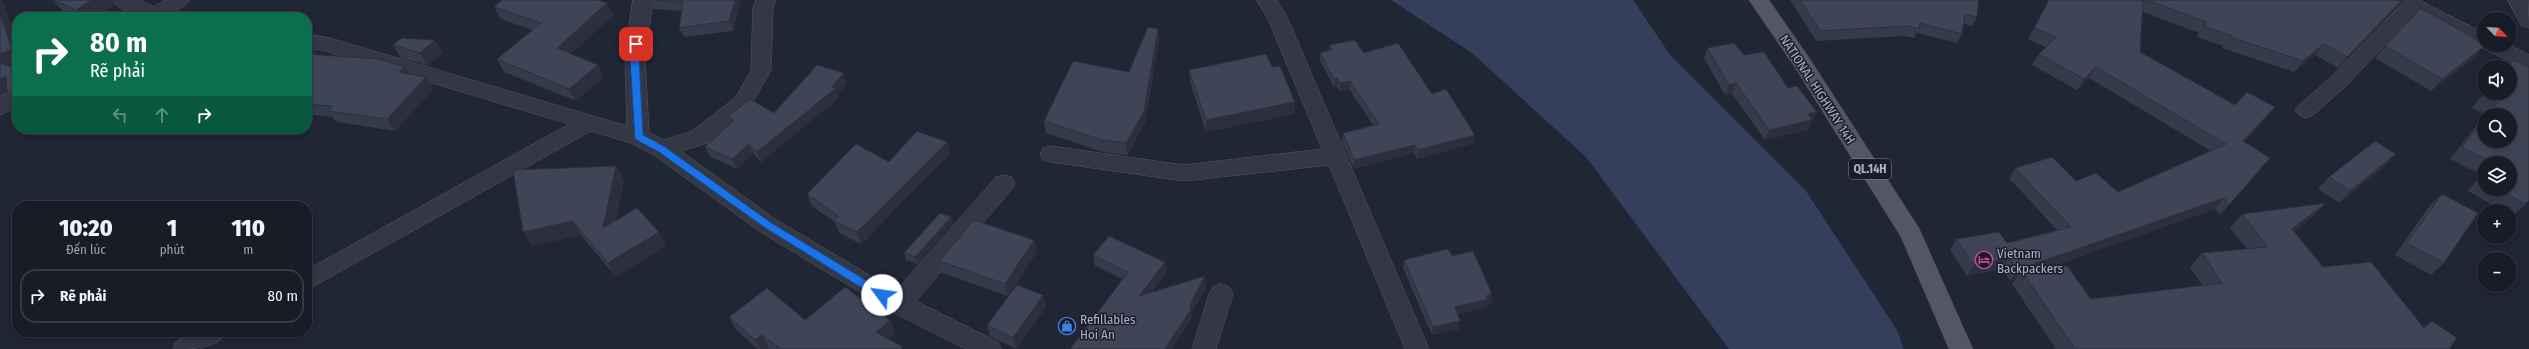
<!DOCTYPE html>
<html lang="vi">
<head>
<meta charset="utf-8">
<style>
  :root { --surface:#181c27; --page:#21252f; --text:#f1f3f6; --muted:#9fa1a7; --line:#363a44 }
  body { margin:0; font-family:"Fira Sans Condensed",sans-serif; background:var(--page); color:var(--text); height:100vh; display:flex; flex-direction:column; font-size:15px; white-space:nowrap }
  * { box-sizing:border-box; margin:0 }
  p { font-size:13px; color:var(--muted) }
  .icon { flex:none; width:22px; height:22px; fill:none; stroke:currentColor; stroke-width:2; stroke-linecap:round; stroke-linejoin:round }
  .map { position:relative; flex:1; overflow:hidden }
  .panel { position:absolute; left:12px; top:201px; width:300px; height:136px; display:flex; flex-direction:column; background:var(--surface); border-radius:16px; box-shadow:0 2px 6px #0003,0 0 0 1px var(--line) }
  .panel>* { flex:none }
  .banner { position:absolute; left:12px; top:12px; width:300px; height:122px; border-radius:16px; box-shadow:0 2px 6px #0003,0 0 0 1px var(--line); background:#0b6e4f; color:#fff; overflow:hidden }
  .needle { width:26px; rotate:115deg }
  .fabs { position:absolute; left:2477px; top:12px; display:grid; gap:8px }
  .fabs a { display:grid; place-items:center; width:40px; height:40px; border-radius:50%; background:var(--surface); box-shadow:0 2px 6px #0003,0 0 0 1px var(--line); font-size:20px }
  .pin { position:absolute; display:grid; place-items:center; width:34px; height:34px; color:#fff; margin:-17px; border-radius:8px; box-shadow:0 2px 6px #0006 }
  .me { position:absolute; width:44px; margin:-22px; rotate:301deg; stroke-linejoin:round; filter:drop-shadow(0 0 3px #0008) }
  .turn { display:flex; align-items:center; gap:14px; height:84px; padding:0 12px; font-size:18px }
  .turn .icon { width:52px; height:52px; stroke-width:2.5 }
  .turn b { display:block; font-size:28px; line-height:34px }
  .lanes { display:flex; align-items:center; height:38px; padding:0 12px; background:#0003; justify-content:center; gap:20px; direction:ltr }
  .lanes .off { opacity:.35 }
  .eta { display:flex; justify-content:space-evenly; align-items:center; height:68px; text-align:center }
  .eta b { font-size:24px; font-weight:800; line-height:28px }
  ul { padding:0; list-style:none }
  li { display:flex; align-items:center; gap:12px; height:54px; margin:0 8px 6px; padding:0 4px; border:2px solid var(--line); border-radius:16px }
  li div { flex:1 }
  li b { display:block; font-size:15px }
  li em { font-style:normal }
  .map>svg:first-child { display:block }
  .water { fill:#353f5b }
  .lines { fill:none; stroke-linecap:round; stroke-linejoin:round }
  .street-casing { stroke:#515563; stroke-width:1 }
  .primary-casing { stroke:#3d414f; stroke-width:1 }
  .street { fill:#343845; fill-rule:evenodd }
  .primary { fill:#525665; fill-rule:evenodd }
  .wall { fill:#363b4b; fill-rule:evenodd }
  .shaded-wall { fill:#2c303d }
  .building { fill:#3f4557; stroke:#2c303d }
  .route { fill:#1a73e8; stroke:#114b97 }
  .labels { text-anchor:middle; stroke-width:3; stroke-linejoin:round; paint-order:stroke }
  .shield { fill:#191d2a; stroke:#818594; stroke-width:1 }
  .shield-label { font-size:12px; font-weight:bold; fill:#aeb2c2 }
  .street-label { font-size:13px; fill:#aeb2c2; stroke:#191d2a }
  .poi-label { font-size:13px; fill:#aeb2c2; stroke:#191d2a; text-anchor:start }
</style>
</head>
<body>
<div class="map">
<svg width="2529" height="349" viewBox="0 0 2529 349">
  <rect width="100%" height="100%" fill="#202634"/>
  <path class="water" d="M 1391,0 L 1633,0 L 1671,56 L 1806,191 L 1897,330 L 1904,349 L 1729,349 L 1586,157 L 1472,53 Z"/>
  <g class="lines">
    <defs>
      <path id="street" d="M 112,0 L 139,0 L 154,7 L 165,0 L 190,0 L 170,17 C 153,17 123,17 112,0 Z
        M 633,0 L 653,0 L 645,58 L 649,133 L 664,140 L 692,131 L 736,97 L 751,70 L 753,8 L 756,0 L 776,0 L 773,8 L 771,70 L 750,107 L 708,143 L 681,151 L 775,219 L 896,291 L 996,177 L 1004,175 L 1012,177 L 1015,183 L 1012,189 L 916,301 L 998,342 L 1001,349 L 966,349 L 891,311 L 759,231 L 654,155 L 631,143 L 591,131 L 307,290 L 307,270 L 569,124 L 322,50 L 307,48 L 307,34 L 330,38 L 627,126 L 625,58 Z
        M 1257,0 L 1277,0 L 1288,19 L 1429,349 L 1405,349 L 1329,165 L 1184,181 L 1051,162 L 1043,160 L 1040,154 L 1043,148 L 1051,146 L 1184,165 L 1322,149 L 1268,19 Z
        M 2406,0 L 2419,0 L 2484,33 L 2484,45 L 2509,45 L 2529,55 L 2529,71 L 2414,14 L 2344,88 L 2313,115 L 2306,118 L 2299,115 L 2295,110 L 2299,105 L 2330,78 Z
        M 2508,0 L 2528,0 L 2529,28 L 2522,26 Z
        M 17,89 L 17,107 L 0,115 L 0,97 Z
        M 1221,284 L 1229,287 L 1233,294 L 1216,349 L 1192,349 L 1209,294 L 1213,287 Z
        M 194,332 L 227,332 C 217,349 192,349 173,349 L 176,342 Z"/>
      <path id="primary" d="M 1749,0 L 1769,0 L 1810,59 L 1919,228 L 1973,349 L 1949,349 L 1901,237 L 1796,69 Z"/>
    </defs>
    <use href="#street" class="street-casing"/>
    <use href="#primary" class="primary-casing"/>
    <use href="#street" class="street"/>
    <use href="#primary" class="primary"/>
  </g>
  <path class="wall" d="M 0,0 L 2,0 L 17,43 L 17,63 L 10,66 L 17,69 L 17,102 L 8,92 L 0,96 Z
    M 52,0 L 112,0 L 114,5 L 95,17 L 74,17 L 63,11 Z
    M 649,0 L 741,0 L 733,31 L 684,37 L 679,28 L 682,11 L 653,9 Z
    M 1790,0 L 1979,0 L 1977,17 L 1972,26 L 1964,24 L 1962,34 L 1957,43 L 1917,33 L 1914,38 L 1904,36 L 1816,41 Z
    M 2049,0 L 2403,0 L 2396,8 L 2338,68 L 2315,55 L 2294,72 L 2222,48 L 2223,46 L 2197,37 L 2199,33 L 2143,12 L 2140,52 L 2235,105 L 2275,107 L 2266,118 L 2244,141 L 2270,158 L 2220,215 L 2215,209 L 2047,268 L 2091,299 L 2203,286 L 2190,267 L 2202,253 L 2247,249 L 2230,228 L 2242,214 L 2326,203 L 2313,217 L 2294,232 L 2323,267 L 2424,328 L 2449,349 L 2056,349 L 2012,284 L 2016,279 L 2010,281 L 2002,269 L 1967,276 L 1950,250 L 1956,239 L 2007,243 L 2057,230 L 2009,178 L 2015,168 L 2076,181 L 2118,192 L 2211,151 L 2089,78 L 2077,90 L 2032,65 L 2039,54 L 2046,47 L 2028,39 Z
    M 607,3 L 613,16 L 570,54 L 598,65 L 604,77 L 576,101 L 504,72 L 497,59 L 532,30 L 501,19 L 494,7 Z
    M 1158,29 L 1159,42 L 1145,123 L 1127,155 L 1103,152 L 1046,133 L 1044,121 L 1129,72 Z
    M 307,42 L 310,43 L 318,55 L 409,73 L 434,88 L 395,131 L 337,122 L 332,117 L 307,114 Z
    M 393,45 L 443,53 L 428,65 L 401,58 Z
    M 1329,45 L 1364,53 L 1432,94 L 1475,135 L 1474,143 L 1417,159 L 1414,153 L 1354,169 L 1342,142 L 1343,133 L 1373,125 L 1349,89 L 1340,92 L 1337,87 L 1334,87 L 1320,61 L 1320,53 L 1329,50 Z
    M 2385,46 L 2475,57 L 2431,91 L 2375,58 Z
    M 1707,48 L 1744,55 L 1812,122 L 1811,122 L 1808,130 L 1765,140 L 1732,94 L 1725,95 L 1704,58 Z
    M 2514,60 L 2526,204 L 2513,216 L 2510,214 L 2510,211 L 2504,211 L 2468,191 L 2481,175 L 2450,159 L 2484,116 L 2484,141 L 2510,115 L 2485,115 L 2472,108 L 2484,93 L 2510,93 L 2510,67 L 2507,67 ZM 2484,163 L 2510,163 L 2510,189 L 2484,189 Z
    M 1272,67 L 1294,114 L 1206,132 L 1190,82 L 1189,70 Z
    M 847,83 L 838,94 L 839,98 L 761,162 L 753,153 L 737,169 L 709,156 L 705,147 L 731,123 L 728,116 L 774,113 Z
    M 947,142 L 950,154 L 861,244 L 839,233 L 835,222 L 812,206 L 807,194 L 889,162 Z
    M 2396,154 L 2385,166 L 2339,203 L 2318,189 L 2329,177 Z
    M 624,180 L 616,220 L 659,232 L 666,246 L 616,277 L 581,235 L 532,246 L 523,232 Z
    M 2442,194 L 2444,263 L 2431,275 L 2395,255 L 2430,205 Z
    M 953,223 L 918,264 L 906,260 L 904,253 Z
    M 1037,252 L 1008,296 L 942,273 L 939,261 Z
    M 1093,255 L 1165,262 L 1166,273 L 1151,292 L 1206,287 L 1191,314 L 1191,319 L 1123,279 L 1095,266 Z
    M 1452,256 L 1492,294 L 1491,303 L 1487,304 L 1486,307 L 1458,314 L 1459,329 L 1432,335 L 1403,268 L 1404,260 Z
    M 1046,307 L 1016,349 L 990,336 L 987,325 Z
    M 729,317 L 805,320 L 890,320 L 895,333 L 888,339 L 903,349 L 770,349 L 768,348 L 767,349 L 758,349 L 736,330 Z"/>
  <path class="shaded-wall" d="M 0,0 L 2,0 L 17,43 L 17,63 L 0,71 Z
    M 92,0 L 112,0 L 114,5 L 95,17 L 82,17 L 76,10 Z
    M 735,0 L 741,0 L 733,31 L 729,21 Z
    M 2402,0 L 2396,8 L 2338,68 L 2347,57 Z
    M 607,3 L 613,16 L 563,60 L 557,48 Z
    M 1158,29 L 1159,42 L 1145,123 L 1127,155 L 1126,143 Z
    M 435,40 L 443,53 L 428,65 L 420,53 Z
    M 310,43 L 318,55 L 308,66 L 307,64 L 307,46 Z
    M 2324,44 L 2315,55 L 2294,72 L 2303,61 Z
    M 2486,45 L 2475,57 L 2431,91 L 2442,79 Z
    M 598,65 L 604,77 L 576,101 L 569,89 Z
    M 405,67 L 412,79 L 399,72 Z
    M 2096,67 L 2089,78 L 2077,90 L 2084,79 Z
    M 844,73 L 847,83 L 838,94 L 839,98 L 761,162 L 757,152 L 832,87 Z
    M 6,76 L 7,91 L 8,92 L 0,96 L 0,79 Z
    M 426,77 L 434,88 L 395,131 L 387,119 Z
    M 1338,78 L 1337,87 L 1334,87 L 1334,79 Z
    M 1350,81 L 1349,89 L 1340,92 L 1340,83 Z
    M 1736,83 L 1732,94 L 1725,95 L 1729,85 Z
    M 1295,102 L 1294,114 L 1206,132 L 1206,120 Z
    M 2275,107 L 2266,118 L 2235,152 L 2243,141 Z
    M 1817,112 L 1808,130 L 1765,140 L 1769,130 L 1808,114 Z
    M 1475,135 L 1474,143 L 1417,159 L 1418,150 Z
    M 947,142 L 950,154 L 861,244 L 857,232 Z
    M 749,144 L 753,153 L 737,169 L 732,159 Z
    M 1415,145 L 1414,153 L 1354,169 L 1354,160 Z
    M 2396,154 L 2385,166 L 2339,203 L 2350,191 Z
    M 2270,158 L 2261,169 L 2220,215 L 2229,205 Z
    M 616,166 L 624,180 L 611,242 L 603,228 Z
    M 2224,198 L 2215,209 L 2025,275 L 2021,270 L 2016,279 L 2010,281 L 2017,270 Z
    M 2326,203 L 2313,217 L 2280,243 L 2292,229 Z
    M 951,217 L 953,223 L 918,264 L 915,257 Z
    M 573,221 L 581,235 L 532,246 L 523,232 Z
    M 659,232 L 666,246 L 616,277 L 608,263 Z
    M 1034,240 L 1037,252 L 1008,296 L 1005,284 Z
    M 2009,258 L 2002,269 L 1967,276 L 1974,265 Z
    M 1165,262 L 1166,273 L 1141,307 L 1139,296 Z
    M 1205,276 L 1206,287 L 1191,314 L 1191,319 L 1172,349 L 1165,349 Z
    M 1492,294 L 1491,303 L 1487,304 L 1486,307 L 1453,315 L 1455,307 Z
    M 1043,295 L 1046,307 L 1016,349 L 1013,338 Z
    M 890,320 L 895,333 L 881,345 L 876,332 Z
    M 1460,321 L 1459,329 L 1432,335 L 1433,327 Z
    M 762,335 L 768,348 L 767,349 L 760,349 L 755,340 Z"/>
  <path class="building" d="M 53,0 L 92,0 L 76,10 Z
    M 502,0 L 597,0 L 607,3 L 557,48 L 598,65 L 569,89 L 497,59 L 541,23 L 494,7 Z
    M 657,0 L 735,0 L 729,21 L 679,28 L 683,2 Z
    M 1800,0 L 1979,0 L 1977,17 L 1965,14 L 1962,34 L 1920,23 L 1919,29 L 1908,26 L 1820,31 Z
    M 2049,0 L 2143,0 L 2140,52 L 2235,105 L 2247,92 L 2275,107 L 2243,141 L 2270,158 L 2229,205 L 2224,198 L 2017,270 L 2009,258 L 1974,265 L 1956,239 L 1999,232 L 2007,243 L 2071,227 L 2015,168 L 2052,157 L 2076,181 L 2096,173 L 2118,192 L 2226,144 L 2096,67 L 2084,79 L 2039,54 L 2056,37 L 2034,28 Z
    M 2147,0 L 2402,0 L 2347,57 L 2324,44 L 2303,61 L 2230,37 L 2231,35 L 2205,27 L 2206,22 Z
    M 2421,8 L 2484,44 L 2484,45 L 2486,45 L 2442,79 L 2385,46 Z
    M 0,14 L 12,49 L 0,54 Z
    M 1148,27 L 1158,29 L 1144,111 L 1126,143 L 1102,140 L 1044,121 L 1073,61 L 1129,72 Z
    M 402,38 L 435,40 L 420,53 L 393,45 Z
    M 1355,40 L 1364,53 L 1398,43 L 1432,94 L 1446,89 L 1475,135 L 1418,150 L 1415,145 L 1354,160 L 1343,133 L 1379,124 L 1350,81 L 1340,83 L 1338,78 L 1334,79 L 1320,53 L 1332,50 L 1329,45 Z
    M 1734,43 L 1744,55 L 1764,52 L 1788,88 L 1797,86 L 1817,112 L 1808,114 L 1812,120 L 1769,130 L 1736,83 L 1729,85 L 1707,48 Z
    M 307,54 L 378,59 L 405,67 L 399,72 L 426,77 L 387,119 L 328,111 L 332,106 L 307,104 Z
    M 1266,54 L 1272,67 L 1280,66 L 1295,102 L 1206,120 L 1189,70 Z
    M 2514,60 L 2529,67 L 2529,200 L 2526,204 L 2498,189 L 2510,189 L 2510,163 L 2493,163 L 2462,147 L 2484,119 L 2484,141 L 2510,141 L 2510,115 L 2487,115 L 2497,103 L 2483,96 L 2486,93 L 2510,93 L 2510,67 L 2507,67 Z
    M 0,63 L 17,69 L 17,95 L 7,91 L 6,76 L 0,79 Z
    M 817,65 L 844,73 L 832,87 L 836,88 L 757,152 L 749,144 L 732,159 L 705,147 L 734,120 L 728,116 L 750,99 L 774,113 Z
    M 917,131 L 947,142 L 857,232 L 834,221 L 839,216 L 807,194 L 856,144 L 889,162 Z
    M 2375,141 L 2396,154 L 2350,191 L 2329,177 Z
    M 616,166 L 603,228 L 637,208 L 659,232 L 608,263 L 573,221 L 523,232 L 513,170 Z
    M 2484,175 L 2484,181 L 2481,180 Z
    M 2442,194 L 2478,213 L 2444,263 L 2407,243 Z
    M 2326,203 L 2292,229 L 2323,267 L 2371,262 L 2424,328 L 2432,321 L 2457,338 L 2449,349 L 2075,349 L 2021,270 L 2067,266 L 2091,299 L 2222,283 L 2202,253 L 2268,247 L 2242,214 Z
    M 940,213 L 951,217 L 915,257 L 904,253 Z
    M 974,220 L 1034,240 L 1005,284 L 939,261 Z
    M 1109,236 L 1165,262 L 1139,296 L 1205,276 L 1190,304 L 1191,309 L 1165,349 L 1070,349 L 1128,272 L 1093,255 Z
    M 1448,249 L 1452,256 L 1473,251 L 1492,294 L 1486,296 L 1488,299 L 1455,307 L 1460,321 L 1433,327 L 1404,260 Z
    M 1017,285 L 1043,295 L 1013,338 L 987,325 Z
    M 845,287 L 890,320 L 876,332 L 903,347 L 901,349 L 781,349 L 762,335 L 755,340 L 729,317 L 767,288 L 805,320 Z"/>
  <path class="route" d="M 633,42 L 641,44 L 639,58 L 643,135 L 665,147 L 770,222 L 885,292 L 885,298 L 878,298 L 764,227 L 659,152 L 635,139 L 630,58 Z"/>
  <defs>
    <symbol id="hotel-ring" viewBox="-11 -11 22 22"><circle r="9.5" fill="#191d2a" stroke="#d1479c" stroke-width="1.5"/><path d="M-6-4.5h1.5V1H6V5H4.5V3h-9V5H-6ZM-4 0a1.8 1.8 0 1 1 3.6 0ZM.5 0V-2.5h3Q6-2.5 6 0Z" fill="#d1479c"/></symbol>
    <symbol id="shop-ring" viewBox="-11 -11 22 22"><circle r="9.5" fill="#191d2a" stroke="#3f7fe0" stroke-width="1.5"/><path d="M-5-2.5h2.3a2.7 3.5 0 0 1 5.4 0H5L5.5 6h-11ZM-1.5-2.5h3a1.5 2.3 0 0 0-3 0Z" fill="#3f7fe0"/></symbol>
  </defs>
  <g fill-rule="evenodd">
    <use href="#hotel-ring" x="1974" y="250" width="20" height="20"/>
    <use href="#shop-ring" x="1057" y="316" width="20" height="20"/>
  </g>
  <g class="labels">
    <rect class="shield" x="1849" y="159" width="42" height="20" rx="3"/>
    <g class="shield-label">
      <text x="1870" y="173">QL.14H</text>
    </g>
    <g class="street-label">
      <text transform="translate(1818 89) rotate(57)" y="5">NATIONAL HIGHWAY 14H</text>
    </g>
    <g class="poi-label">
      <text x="1997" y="258">Vietnam<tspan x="1997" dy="15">Backpackers</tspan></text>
      <text x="1080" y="324">Refillables<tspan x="1080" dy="15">Hoi An</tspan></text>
    </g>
  </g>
</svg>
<div class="fabs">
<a><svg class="needle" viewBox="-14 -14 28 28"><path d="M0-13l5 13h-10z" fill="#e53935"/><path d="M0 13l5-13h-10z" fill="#9fa1a7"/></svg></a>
<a><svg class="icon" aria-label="sound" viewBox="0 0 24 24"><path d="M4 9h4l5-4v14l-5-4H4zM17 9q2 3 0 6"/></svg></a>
<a><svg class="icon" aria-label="search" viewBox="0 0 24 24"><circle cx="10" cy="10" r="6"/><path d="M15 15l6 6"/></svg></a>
<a><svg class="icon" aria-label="layers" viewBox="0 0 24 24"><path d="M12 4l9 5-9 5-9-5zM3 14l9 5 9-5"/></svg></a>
<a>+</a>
<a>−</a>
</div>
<div class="pin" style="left:636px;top:44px;background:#d93025"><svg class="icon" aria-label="arrive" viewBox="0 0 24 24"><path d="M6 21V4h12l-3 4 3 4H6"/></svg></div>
<svg class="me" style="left:882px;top:295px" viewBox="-20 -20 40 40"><circle r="19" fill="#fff"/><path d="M0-13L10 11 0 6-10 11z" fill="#1a73e8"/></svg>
<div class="banner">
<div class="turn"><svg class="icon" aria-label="right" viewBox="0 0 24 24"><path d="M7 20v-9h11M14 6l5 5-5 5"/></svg><div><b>80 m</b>Rẽ phải</div></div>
<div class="lanes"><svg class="icon off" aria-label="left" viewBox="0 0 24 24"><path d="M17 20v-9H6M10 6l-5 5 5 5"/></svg><svg class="icon off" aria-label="ahead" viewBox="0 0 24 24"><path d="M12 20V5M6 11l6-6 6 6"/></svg><svg class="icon" aria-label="right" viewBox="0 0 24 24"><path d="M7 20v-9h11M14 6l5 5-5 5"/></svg></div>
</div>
<section class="panel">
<div class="eta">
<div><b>10:20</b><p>Đến lúc</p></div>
<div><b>1</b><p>phút</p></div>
<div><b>110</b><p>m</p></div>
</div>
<ul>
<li><svg class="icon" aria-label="right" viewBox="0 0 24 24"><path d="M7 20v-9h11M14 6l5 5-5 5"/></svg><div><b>Rẽ phải</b></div><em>80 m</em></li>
</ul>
</section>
</div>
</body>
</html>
